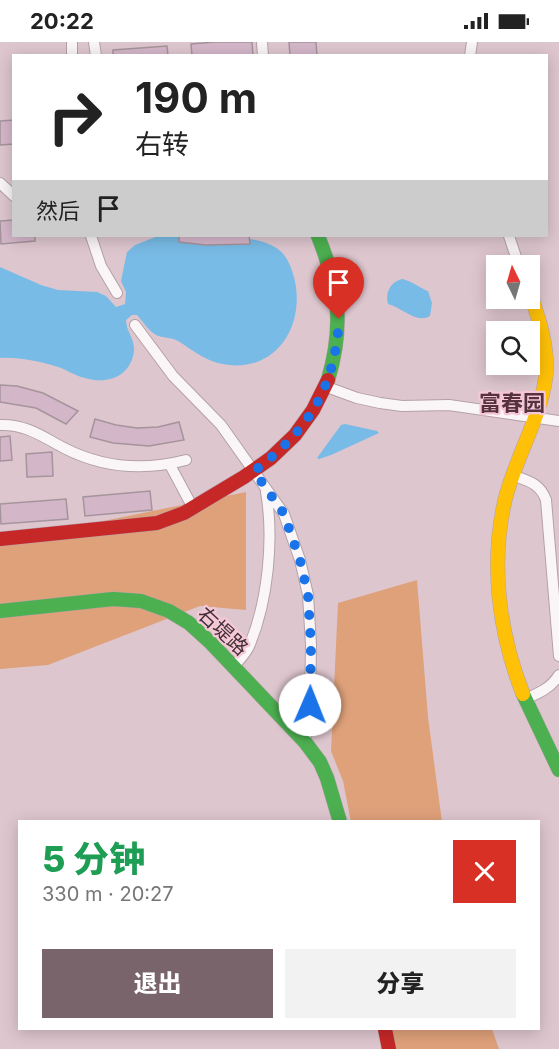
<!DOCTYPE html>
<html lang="zh">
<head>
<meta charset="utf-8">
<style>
  :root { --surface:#fff; --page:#f2f2f2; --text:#222; --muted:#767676; --accent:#79646b }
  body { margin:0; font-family:Inter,"Noto Sans SC",sans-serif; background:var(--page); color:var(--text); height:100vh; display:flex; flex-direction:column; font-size:22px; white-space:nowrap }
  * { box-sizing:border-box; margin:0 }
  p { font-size:20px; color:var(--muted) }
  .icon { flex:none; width:33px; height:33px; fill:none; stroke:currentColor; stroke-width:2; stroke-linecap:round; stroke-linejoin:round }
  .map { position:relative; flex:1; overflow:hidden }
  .panel { position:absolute; left:18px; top:778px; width:522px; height:210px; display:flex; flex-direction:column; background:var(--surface); border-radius:0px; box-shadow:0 3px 15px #0003 }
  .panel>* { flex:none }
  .guide { position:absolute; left:12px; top:12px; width:536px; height:183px; border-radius:0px; box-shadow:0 3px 15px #0003; background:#fff; color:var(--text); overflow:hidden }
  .needle { width:39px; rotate:355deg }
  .buttons { position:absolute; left:486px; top:213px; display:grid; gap:12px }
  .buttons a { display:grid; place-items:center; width:54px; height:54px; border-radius:0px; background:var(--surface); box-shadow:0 3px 15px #0003; font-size:30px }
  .pin { position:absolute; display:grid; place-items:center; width:51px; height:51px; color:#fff; margin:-62px -26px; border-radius:50% 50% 50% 0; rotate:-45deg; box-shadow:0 0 6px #0007 }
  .pin .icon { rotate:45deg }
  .me { position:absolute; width:66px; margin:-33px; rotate:1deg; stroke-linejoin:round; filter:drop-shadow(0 0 4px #0008) }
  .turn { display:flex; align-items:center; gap:21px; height:126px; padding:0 24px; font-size:27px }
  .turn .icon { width:78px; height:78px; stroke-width:2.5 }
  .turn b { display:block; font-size:42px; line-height:51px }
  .then { display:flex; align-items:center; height:57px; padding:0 24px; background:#0003; gap:12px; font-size:22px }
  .round { display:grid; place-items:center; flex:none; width:63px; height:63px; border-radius:0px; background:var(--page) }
  .head { display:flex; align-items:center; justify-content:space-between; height:102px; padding:0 24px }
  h1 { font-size:36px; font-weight:800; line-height:45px; color:#1e9e55 }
  .cta { display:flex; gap:12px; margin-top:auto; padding:12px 24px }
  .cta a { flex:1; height:69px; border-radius:0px; background:var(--accent); color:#fff; font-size:24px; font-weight:800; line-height:69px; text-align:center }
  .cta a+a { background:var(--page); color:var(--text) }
  .status { display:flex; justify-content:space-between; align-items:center; height:42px; padding:0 30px; background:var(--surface); direction:ltr }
  .status svg { height:16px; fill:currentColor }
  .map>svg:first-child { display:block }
  .green { fill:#dfa17a }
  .water { fill:#78bbe6 }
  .building { fill:#d4b6c9; stroke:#a5949c; stroke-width:1.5 }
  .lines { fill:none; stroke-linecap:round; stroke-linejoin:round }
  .street-casing { stroke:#b4a1a8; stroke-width:12 }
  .fast-casing { stroke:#b4a1a8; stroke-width:15 }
  .slow-casing { stroke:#b4a1a8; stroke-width:15 }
  .jam-casing { stroke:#b4a1a8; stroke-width:15 }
  .street { stroke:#faf6f8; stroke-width:10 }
  .fast { stroke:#4caf50; stroke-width:14 }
  .slow { stroke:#ffc107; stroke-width:14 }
  .jam { stroke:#c62828; stroke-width:14 }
  .route { stroke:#1a73e8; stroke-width:10; stroke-dasharray:0 18 }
  .labels { text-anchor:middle; stroke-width:4.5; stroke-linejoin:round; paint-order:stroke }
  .street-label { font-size:20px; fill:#423036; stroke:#f6c8d7 }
  .quarter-label { font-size:22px; font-weight:bold; fill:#56323f; stroke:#f6c8d7 }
</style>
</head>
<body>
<div class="status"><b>20:22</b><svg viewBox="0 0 49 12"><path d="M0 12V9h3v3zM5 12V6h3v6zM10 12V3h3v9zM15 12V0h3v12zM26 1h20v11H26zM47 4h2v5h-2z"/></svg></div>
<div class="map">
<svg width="559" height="1007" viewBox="0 0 559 1007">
  <rect width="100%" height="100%" fill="#dec6ce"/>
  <path class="green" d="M 246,450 L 246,568 L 200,564 L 48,623 L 0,627 L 0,500 Z
    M 417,538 L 428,675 L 442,780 L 351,780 L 343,739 L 331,709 L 338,561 Z
    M 392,987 L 492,987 L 499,1007 L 396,1007 Z"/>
  <path class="water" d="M 158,194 C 185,194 248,191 271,203 C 285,209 290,221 294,235 C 307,286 273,335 218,321 C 203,317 191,307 178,299 C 171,295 163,296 156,293 C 149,289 143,280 137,273 L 132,273 L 126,278 C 126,289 135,297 134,309 C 131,334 108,343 85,336 C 75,334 66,327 55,324 C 37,319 19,315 0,316 L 0,225 L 41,243 L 58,248 L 97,250 L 106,254 L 116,265 L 125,262 L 126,250 L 121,239 L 127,210 L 135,203 Z
    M 402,237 C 410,238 420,246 428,249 L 432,261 L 430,274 C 416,282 403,266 388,262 C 385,251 390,240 402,237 Z
    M 345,382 L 377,389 L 379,391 L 331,413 L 319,417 L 317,416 L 341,383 Z"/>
  <path class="building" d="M 215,0 L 252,0 L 253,14 L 192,14 L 191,2 Z
    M 289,0 L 316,0 L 317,14 L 290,14 Z
    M 167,4 L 168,14 L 113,14 L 113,8 Z
    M 14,78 L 14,102 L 0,103 L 0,79 Z
    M 14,178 L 14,194 L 35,194 L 35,199 L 1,202 L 0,179 Z
    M 179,194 L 249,194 L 250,202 L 206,203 L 179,200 Z
    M 0,343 L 17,344 L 43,351 L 78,369 L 66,382 L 36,366 L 0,360 Z
    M 95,377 L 116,383 L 137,386 L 158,385 L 179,380 L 184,398 L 149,404 L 113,401 L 90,395 Z
    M 10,394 L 12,418 L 0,419 L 0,395 Z
    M 52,410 L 53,434 L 27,435 L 26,412 Z
    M 150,449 L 152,468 L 85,474 L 83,455 Z
    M 66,457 L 68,477 L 1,482 L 0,462 Z"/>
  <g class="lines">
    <defs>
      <path id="street" d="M 94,0 L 96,14
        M 262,0 L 263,14
        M 72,14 L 72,0
        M 470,14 L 472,0
        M 0,141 L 14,154
        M 91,194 L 101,224 L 117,251
        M 509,194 L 519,224
        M 135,283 L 173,334 L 221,383 L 284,472 L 300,518 L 308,553 L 311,603 L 310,662 L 305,700
        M 327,345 L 357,356 L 380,361 L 402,364 L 449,363 L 559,379
        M 0,383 C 26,382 43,395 64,406 C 103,426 144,429 186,418
        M 170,423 L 193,466
        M 512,433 C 528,439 540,441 546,458 L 559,614
        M 233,625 C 239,618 247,611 250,602 C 268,558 274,497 266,450
        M 525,657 C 539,651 551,646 559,633"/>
      <path id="fast" d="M 318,194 C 339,246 344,284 328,338
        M 0,569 L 113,557 L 141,559 L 169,569 L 189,581 L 210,600 L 305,700 L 320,720 L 327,736 L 340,780
        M 523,652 L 559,728"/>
      <path id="slow" d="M 523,652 C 499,591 490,523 505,458 C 515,416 542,374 546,332 C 548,304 539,277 530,251"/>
      <path id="jam" d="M 0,497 L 157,481 L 184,471 L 244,435 L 271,416 L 295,393 L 313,368 L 328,338
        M 385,987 L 389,1007"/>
    </defs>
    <use href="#street" class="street-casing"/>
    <use href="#fast" class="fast-casing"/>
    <use href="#slow" class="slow-casing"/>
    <use href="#jam" class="jam-casing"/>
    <use href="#street" class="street"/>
    <use href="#fast" class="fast"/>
    <use href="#slow" class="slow"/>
    <use href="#jam" class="jam"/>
  </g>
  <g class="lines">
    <path class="route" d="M 310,663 L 311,603 L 308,553 L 300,518 L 284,472 L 254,429 C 309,388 335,346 339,277"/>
  </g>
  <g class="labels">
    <g class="street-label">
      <text transform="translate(223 589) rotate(43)" y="7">右堤路</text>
    </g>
    <g class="quarter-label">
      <text x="512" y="369">富春园</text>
    </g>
  </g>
</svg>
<div class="buttons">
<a><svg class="needle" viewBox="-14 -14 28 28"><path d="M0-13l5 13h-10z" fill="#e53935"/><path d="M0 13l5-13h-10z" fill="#767676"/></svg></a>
<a><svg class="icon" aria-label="search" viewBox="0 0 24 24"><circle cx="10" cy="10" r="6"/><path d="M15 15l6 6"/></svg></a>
</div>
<div class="pin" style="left:339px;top:277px;background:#d93025"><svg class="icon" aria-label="arrive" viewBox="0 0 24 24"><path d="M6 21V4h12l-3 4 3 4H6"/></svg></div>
<svg class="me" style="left:310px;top:663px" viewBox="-20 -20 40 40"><circle r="19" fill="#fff"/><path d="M0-13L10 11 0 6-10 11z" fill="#1a73e8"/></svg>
<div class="guide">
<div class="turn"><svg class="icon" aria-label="right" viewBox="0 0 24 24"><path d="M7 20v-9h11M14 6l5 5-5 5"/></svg><div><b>190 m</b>右转</div></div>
<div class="then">然后<svg class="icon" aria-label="arrive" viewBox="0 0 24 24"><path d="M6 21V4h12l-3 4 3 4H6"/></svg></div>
</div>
<section class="panel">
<div class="head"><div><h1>5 分钟</h1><p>330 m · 20:27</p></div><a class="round" style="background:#d93025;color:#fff"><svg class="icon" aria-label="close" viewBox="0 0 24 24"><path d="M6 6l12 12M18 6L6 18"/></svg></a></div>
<div class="cta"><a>退出</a><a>分享</a></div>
</section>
</div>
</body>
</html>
